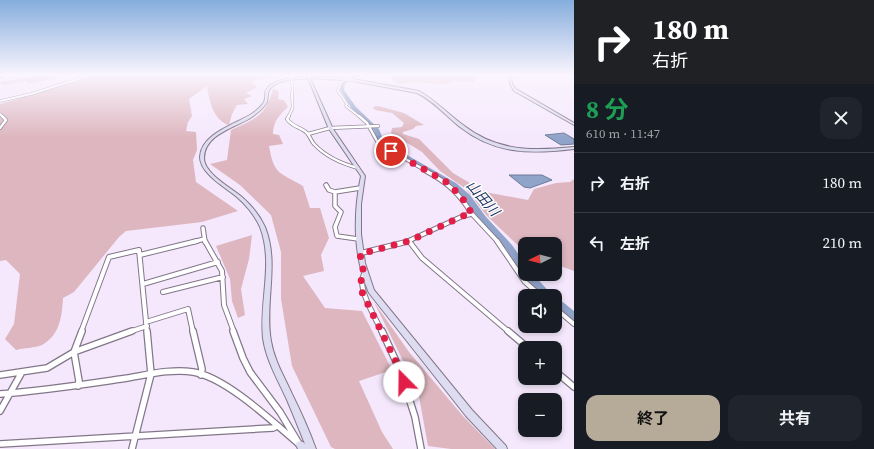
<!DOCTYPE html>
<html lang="ja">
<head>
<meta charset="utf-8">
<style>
  :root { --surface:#171b24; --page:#20242c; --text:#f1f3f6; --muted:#9ea1a6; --line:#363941; --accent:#b6aa98 }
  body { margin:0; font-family:"Source Serif 4","Noto Sans JP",serif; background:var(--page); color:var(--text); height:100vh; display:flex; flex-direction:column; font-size:15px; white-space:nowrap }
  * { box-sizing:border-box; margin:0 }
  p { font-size:13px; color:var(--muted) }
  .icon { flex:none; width:22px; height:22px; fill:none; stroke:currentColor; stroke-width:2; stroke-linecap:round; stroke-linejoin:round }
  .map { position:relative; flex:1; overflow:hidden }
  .drawer { display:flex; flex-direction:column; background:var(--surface); width:300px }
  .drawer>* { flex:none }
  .guide { background:#202124; color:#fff; overflow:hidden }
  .needle { width:26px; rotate:264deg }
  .fabs { position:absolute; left:518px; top:237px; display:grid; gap:8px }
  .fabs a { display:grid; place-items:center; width:44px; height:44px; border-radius:8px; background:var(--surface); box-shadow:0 2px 6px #0003; font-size:20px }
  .pin { position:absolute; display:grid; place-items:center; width:34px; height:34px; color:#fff; margin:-17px; border:2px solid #fff; border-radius:50%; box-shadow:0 1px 4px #0007 }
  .me { position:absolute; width:44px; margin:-22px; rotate:338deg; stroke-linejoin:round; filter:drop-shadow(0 0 3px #0008) }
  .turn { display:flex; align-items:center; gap:14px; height:84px; padding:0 12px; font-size:18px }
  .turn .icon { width:52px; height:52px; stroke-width:2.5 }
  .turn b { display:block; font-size:28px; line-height:34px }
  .round { display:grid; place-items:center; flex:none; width:42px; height:42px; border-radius:12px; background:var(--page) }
  .headline { display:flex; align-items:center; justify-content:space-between; height:68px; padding:0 12px }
  h1 { font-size:24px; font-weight:700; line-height:30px; color:#1e9e55 }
  .button { display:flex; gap:8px; margin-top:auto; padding:8px 12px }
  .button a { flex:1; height:46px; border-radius:12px; background:var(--accent); color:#111; font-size:16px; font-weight:700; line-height:46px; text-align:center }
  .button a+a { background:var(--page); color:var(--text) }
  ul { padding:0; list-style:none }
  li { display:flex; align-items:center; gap:12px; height:60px; padding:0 12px; border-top:1px solid var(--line) }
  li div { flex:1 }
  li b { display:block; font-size:15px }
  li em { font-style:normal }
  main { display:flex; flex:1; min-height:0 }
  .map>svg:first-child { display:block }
  .green { fill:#ddb6bf }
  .water { fill:#90a3c9; stroke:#6e7a97 }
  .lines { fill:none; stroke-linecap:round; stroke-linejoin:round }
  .river { fill:#90a3c9; fill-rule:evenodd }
  .street-far4-casing { stroke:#827788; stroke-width:3 }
  .street-far3-casing { stroke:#827788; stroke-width:4 }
  .street-far2-casing { stroke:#827788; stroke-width:5.5 }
  .street-far1-casing { stroke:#827788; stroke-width:6 }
  .street-casing { stroke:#827788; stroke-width:8 }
  .secondary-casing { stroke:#827788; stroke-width:2 }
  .street-far4 { stroke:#fff; stroke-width:2 }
  .street-far3 { stroke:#fff; stroke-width:2.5 }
  .street-far2 { stroke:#fff; stroke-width:3.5 }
  .street-far1 { stroke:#fff; stroke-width:4 }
  .street { stroke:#fff; stroke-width:5.5 }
  .secondary { fill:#dedcf1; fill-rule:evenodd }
  .secondary-bridge-casing { stroke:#827788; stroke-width:4; stroke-linecap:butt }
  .secondary-bridge { stroke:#dedcf1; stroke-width:3 }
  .route { stroke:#e11d48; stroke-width:7; stroke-dasharray:0 12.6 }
  .labels { text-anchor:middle; stroke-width:3; stroke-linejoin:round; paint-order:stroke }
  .water-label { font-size:14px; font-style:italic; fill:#1f3364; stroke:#fff }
</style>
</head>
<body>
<main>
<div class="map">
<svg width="574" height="449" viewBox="0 0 574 449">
  <rect width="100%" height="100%" fill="#f5e8fd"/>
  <path class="green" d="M 39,75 L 56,75 L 57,78 L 27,84 L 27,81 L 5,85 L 0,84 L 1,82 Z
    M 91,75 L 279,75 C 272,80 261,77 252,82 L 257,87 L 246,93 L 252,96 L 244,99 L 248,104 L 237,105 L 232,114 L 229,125 C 213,120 209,100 207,86 L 189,99 L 192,116 L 188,122 L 186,131 L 196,132 L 197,150 L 193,160 L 196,182 L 238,211 L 202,222 L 126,231 L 119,237 L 74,292 L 63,298 C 62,316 60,335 42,345 C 35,348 24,348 16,350 L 5,339 L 14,324 L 20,274 L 6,260 L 0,261 L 0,104 L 35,94 L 55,85 Z
    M 388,75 L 480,75 L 475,78 L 474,82 L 453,81 L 447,84 L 413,82 L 398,84 Z
    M 273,89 L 279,91 L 278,99 L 284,100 L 288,107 C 279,115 273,122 273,134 L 279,135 L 283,144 L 269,146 C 274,175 279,172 303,186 L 310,208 L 320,208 L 329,238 L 321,255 L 324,271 L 303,276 L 325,308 L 362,311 L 392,370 L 359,381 L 382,432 L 393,449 L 335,449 L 331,447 L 292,366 L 281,299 L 281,252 L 271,215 L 240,185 L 210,164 L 227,160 L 231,130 C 255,119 266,116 273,89 Z
    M 378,106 L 404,113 L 424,125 L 416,126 L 413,129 L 403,132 L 403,134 L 419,139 L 453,173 L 485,192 L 528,200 L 534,189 L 556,183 L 570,182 L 574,179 L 574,271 L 555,264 L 555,244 L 525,244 L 525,252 L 487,216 L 466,189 L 440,171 L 422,152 L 391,133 L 392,128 L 402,127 L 404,123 L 392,113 L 375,110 L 373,107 Z
    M 252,235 L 249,259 L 241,289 L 245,315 L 238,318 L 232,301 L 230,279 L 216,246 Z
    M 374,302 L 409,352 L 462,415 L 495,449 L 451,449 L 428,446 L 418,391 Z"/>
  <path class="water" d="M 564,133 L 574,139 L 574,144 L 561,145 L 545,135 Z
    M 509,175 L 542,175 L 552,180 L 530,188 L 524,187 Z"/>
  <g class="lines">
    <path class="river" d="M 354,75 L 359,75 L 345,84 L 344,90 L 356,107 L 379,129 L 383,139 L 386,143 L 456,183 L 470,195 L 486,217 L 512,245 L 525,264 L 525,274 L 533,274 L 553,296 L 542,296 L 524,277 L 506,249 L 480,221 L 464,199 L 452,185 L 382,145 L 377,139 L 374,131 L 352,109 L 340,90 L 342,82 Z
      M 555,298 L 559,299 L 574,311 L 574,322 L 570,320 L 555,308 Z"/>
    <defs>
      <path id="street-far4" d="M 338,75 L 348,77
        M 352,75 L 340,83 L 338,91 L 347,104 L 346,106 L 360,117
        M 292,77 L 294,75
        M 0,81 L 11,75
        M 0,101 L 31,94 L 91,75
        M 0,114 L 3,117
        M 288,117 C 295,105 292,108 292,96 C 292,87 294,90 291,80"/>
      <path id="street-far3" d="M 289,116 L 287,119 C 292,127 301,127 307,133 C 310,136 311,141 314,144 C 325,156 343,164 358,168
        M 359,116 L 367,123 L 377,141 L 383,146 L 428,172
        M 0,128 L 6,120 L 2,116
        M 308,134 L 330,128 L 378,126"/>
      <path id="street-far2" d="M 426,171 C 448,183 459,193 472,214
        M 326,185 L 329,190 L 335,192 L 335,206 L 341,212 L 335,227 L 337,236 L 358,239
        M 335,192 L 360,188
        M 203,228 L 205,242
        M 193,242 L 204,239
        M 406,242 L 463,216 L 472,214 L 498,242"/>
      <path id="street-far1" d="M 205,241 L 222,271 L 224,305 L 234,332
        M 409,241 L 422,258 L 509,332
        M 497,241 L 525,282 L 541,296
        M 361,253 L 410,241
        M 140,255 L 197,241
        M 364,274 C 356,288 376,318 382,332
        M 143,284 L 218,262
        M 163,292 L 223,277
        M 555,308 L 574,324
        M 146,322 L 188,309 L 193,332
        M 81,332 L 109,257 L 139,250 L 147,332
        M 129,332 L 147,326"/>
      <path id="street" d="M 193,331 L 202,369 L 201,375
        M 233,331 L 243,358 L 250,372 L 280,412 L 298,442
        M 382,331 L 400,370 L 415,417 L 421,449
        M 508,331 L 528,348
        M 555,371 L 574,387
        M 0,375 L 47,368 L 74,352 L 132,331
        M 78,386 L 79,381 L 74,352 L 82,331
        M 0,394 C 41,391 80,385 121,379 C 143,376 170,368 193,372 C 226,377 274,423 300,445
        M 0,411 L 22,372
        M 0,444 L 273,428 L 277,426
        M 132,449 L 151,374 L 147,331"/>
      <path id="secondary" d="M 0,75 L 9,75 L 10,76 L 9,77 L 0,77 Z
        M 308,75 L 310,77 L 335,77 L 344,79 L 343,80 L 310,78 L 333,129 L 365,176 L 361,204 L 361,234 L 365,263 L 374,290 L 472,410 L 506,446 L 507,449 L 497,449 L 466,416 L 369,293 C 353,257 353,214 361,176 L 329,129 L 308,78 C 297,79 282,79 273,86 C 266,91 269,95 267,102 C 264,108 257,113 252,117 C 237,127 204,134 204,158 C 204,174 232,188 243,198 C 252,206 260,216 265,227 C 280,264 264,303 271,341 C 274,360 284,376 292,394 C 301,412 309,430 316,449 L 298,449 L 296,445 L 297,442 L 300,441 L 303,442 L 305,444 C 299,429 293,414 287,400 C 278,380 266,360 263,338 C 259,301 274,263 260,227 C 255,216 247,206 238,198 C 227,188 200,174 200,157 C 201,133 237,124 253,113 C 257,110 261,107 264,102 C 267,95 262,90 272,84 C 282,78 296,77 307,77 L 307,76 Z
        M 509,75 L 511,75 L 512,84 L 516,89 L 574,123 L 574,125 L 514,91 L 510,84 Z
        M 353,79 L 419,91 C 435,100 448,114 463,125 C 498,152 532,151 574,147 L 574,149 C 531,154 496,155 460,127 C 446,116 434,101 417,93 L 352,81 Z"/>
    </defs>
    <use href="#street-far4" class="street-far4-casing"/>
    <use href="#street-far3" class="street-far3-casing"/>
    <use href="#street-far2" class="street-far2-casing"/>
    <use href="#street-far1" class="street-far1-casing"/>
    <use href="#street" class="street-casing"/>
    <use href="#secondary" class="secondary-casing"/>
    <use href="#street-far4" class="street-far4"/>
    <use href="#street-far3" class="street-far3"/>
    <use href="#street-far2" class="street-far2"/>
    <use href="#street-far1" class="street-far1"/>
    <use href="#street" class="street"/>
    <use href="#secondary" class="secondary"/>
    <defs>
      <path id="secondary-bridge" d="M 343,79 L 353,80"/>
    </defs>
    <use href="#secondary-bridge" class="secondary-bridge-casing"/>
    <use href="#secondary-bridge" class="secondary-bridge"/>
  </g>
  <linearGradient id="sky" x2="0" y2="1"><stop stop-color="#85addc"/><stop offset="0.54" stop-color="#faf5fe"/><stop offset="1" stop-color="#faf5fe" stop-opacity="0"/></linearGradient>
  <rect width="574" height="138" fill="url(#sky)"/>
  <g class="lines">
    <path class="route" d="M 391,151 L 445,181 L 461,196 L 472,214 L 463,216 L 409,241 L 360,254 L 364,274 L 361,278 L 362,292 L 400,370 L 404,382"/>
  </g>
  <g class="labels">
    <g class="water-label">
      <text transform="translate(483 198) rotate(49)" y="5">山田川</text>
    </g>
  </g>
</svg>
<div class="fabs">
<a><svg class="needle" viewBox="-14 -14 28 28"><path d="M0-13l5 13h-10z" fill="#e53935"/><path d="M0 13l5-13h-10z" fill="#9ea1a6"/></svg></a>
<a><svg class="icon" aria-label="sound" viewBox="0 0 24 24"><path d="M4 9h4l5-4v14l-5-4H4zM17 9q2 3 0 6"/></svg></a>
<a>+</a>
<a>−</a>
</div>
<div class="pin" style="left:391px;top:151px;background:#d93025"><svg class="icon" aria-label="arrive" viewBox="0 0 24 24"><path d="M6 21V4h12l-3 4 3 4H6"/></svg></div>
<svg class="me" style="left:404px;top:382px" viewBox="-20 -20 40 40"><circle r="19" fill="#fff"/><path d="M0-13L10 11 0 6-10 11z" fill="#e11d48"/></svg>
</div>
<section class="drawer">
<div class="guide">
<div class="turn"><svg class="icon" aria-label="right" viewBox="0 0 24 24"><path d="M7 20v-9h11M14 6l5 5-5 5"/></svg><div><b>180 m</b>右折</div></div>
</div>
<div class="headline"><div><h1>8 分</h1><p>610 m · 11:47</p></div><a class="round"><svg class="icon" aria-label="close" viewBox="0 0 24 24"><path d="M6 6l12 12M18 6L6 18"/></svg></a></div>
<ul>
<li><svg class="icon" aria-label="right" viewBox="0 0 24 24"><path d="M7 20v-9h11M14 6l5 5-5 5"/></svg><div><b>右折</b></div><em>180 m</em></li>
<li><svg class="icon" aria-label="left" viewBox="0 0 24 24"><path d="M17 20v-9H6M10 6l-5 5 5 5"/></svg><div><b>左折</b></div><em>210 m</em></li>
</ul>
<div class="button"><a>終了</a><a>共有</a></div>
</section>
</main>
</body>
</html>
